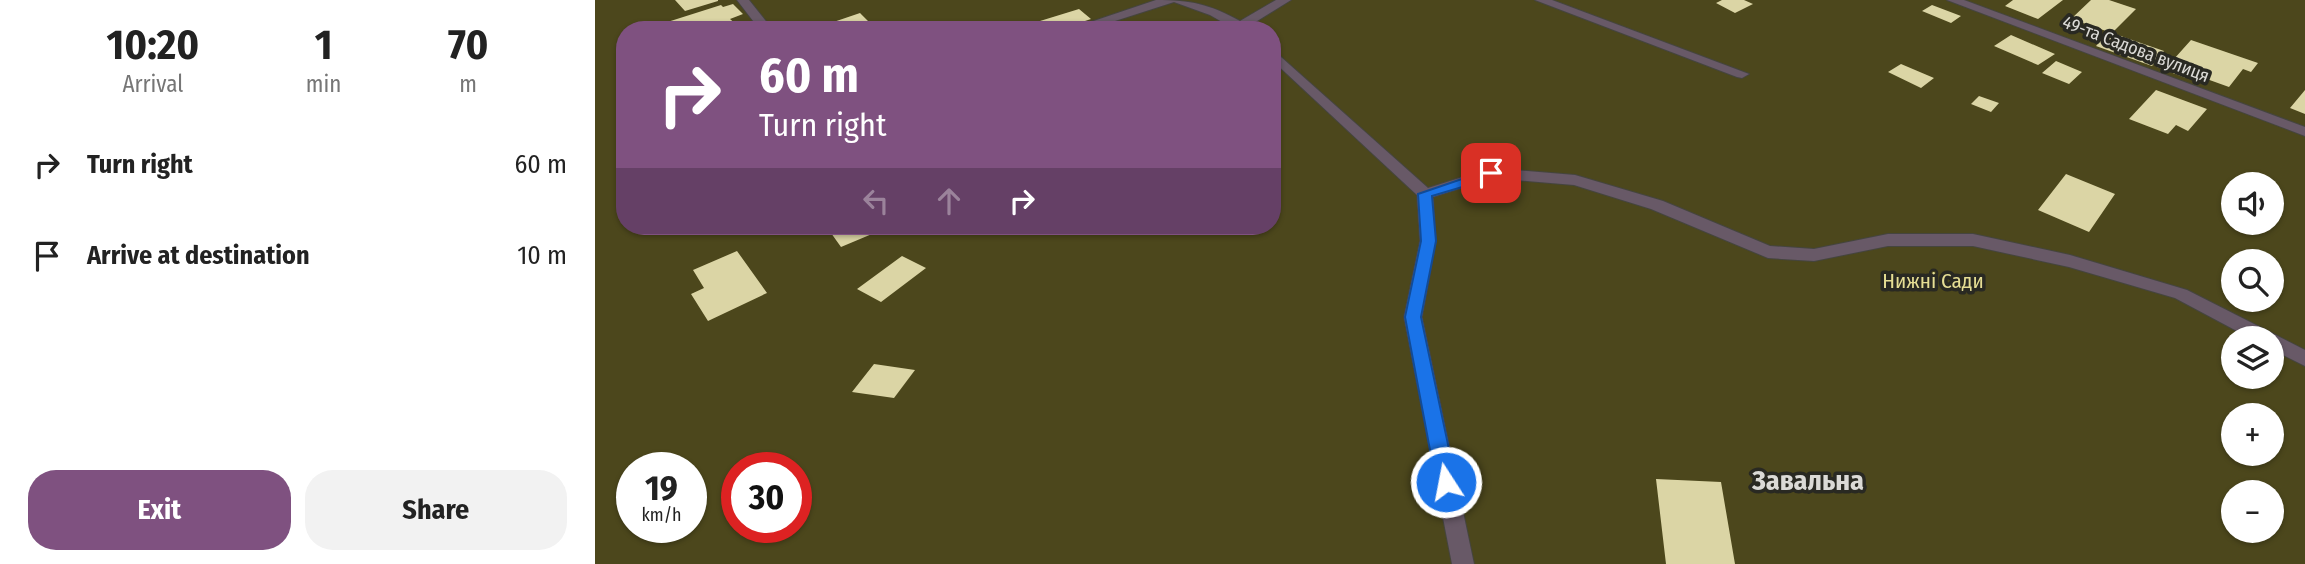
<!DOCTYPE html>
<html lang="en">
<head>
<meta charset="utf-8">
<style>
  :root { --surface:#fff; --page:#f2f2f2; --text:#222; --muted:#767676; --accent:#7f5180 }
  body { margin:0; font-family:"Fira Sans Condensed",sans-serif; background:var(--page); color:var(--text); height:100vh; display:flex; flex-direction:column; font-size:26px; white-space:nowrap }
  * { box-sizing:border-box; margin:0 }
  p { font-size:23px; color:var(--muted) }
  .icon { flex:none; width:38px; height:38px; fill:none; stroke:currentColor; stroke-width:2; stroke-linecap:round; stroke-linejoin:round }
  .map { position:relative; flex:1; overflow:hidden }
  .side { display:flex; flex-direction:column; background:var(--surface); width:595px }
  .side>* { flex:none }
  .hud { position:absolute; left:21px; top:21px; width:665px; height:214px; border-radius:28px; box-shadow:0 2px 5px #0004; background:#7f5180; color:#fff; overflow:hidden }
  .controls { position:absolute; left:1626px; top:172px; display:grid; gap:14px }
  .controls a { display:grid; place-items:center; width:63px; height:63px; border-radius:50%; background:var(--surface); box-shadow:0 2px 5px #0004; font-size:35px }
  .speed { position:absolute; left:21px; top:452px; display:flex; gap:14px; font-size:35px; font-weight:700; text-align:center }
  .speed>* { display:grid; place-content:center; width:91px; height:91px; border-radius:50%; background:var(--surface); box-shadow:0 2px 5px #0004; line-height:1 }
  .speed small { font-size:18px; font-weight:400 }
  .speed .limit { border:10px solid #d22; background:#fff; color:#111 }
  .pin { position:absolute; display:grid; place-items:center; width:60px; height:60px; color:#fff; margin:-30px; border-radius:14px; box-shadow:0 4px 10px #0006 }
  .me { position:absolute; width:77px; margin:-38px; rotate:349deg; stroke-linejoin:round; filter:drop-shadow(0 0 5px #0008) }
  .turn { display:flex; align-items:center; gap:24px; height:147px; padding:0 28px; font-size:32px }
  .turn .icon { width:91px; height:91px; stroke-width:2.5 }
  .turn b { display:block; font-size:49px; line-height:60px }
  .lanes { display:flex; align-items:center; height:66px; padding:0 28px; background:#0003; justify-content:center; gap:35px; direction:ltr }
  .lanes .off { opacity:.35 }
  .eta { display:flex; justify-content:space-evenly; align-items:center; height:119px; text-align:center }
  .eta b { font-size:42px; font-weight:700; line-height:49px }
  .primary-button { display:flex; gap:14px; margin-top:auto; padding:14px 28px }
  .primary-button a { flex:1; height:80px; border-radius:28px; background:var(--accent); color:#fff; font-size:28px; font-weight:700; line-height:80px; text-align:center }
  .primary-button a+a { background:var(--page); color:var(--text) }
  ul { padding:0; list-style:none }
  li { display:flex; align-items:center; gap:21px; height:91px; padding:0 28px }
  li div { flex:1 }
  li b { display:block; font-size:26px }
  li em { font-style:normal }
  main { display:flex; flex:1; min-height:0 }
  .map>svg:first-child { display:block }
  .green { fill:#4c471c; fill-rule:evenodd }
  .building { fill:#dbd5a5 }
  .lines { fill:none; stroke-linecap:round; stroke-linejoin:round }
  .street-casing { stroke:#45453f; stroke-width:2 }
  .street { fill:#685967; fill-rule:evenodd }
  .route { fill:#1a73e8; stroke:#114b97; stroke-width:2 }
  .labels { text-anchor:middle; stroke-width:7; stroke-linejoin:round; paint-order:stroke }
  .far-street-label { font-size:18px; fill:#dbdad6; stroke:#292922 }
  .park-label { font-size:21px; fill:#e6de94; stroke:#292922 }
  .near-neighbourhood-label { font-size:28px; font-weight:bold; fill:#dbdad6; stroke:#292922 }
</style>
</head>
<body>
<main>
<section class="side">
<div class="eta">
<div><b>10:20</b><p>Arrival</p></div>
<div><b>1</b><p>min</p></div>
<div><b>70</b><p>m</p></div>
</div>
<ul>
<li><svg class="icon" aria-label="right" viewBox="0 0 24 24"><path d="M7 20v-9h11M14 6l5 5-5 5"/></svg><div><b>Turn right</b></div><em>60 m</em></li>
<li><svg class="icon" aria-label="arrive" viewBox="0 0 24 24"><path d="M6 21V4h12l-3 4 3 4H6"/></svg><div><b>Arrive at destination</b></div><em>10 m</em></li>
</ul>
<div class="primary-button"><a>Exit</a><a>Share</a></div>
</section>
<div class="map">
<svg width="1710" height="564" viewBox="0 0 1710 564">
  <rect width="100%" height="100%" fill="#292922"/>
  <path class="green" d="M 0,0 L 1710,0 L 1710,564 L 0,564 ZM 30,30 L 677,30 L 677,226 L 30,226 ZM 1638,184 L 1676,184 L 1676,222 L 1638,222 ZM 1638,261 L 1676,261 L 1676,299 L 1638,299 ZM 1638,338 L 1676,338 L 1676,376 L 1638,376 ZM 1638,415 L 1676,415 L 1676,453 L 1638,453 ZM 37,467 L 96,467 L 96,527 L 37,527 ZM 142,467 L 201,467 L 201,527 L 142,527 ZM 1638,492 L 1676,492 L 1676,530 L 1638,530 Z"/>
  <path class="building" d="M 80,0 L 123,0 L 123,1 L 90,11 Z
    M 1127,0 L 1149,0 L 1158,4 L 1140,13 L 1121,3 Z
    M 1418,0 L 1468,0 L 1443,19 L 1410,6 Z
    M 1496,0 L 1514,0 L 1541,9 L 1517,33 L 1569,51 L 1557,66 L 1501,46 L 1514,32 L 1476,19 Z
    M 138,4 L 148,14 L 135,19 L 143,26 L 133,30 L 67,30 L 63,25 L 126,5 L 128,7 Z
    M 1337,5 L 1366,16 L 1356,23 L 1327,11 Z
    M 484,9 L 496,19 L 463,30 L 453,30 L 445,21 Z
    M 265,13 L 276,24 L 260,30 L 215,30 Z
    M 1416,35 L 1460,54 L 1443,65 L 1399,46 Z
    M 1596,40 L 1663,63 L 1656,72 L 1648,69 L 1634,87 L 1595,73 L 1591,78 L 1562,67 L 1571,57 L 1579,59 Z
    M 1461,61 L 1487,72 L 1474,84 L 1447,73 Z
    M 1306,64 L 1339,78 L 1326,88 L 1293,72 Z
    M 1561,90 L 1612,109 L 1593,131 L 1581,125 L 1573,134 L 1534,119 Z
    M 1710,90 L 1710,114 L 1695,108 Z
    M 1384,96 L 1404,103 L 1396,112 L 1376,104 Z
    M 1471,174 L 1520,194 L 1494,232 L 1443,210 Z
    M 231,226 L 296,226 L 246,247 Z
    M 142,251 L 172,293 L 113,321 L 96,294 L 109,288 L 98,270 Z
    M 307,256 L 331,268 L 286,302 L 262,289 Z
    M 279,364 L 320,370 L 299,398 L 257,392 Z
    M 1061,479 L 1126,482 L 1140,564 L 1071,564 Z"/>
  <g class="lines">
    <defs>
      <path id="street" d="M 142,0 L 154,0 L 178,30 L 165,30 Z
        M 561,0 C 596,0 614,4 645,21 L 681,0 L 696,0 L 654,26 L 657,30 L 641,30 L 615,15 L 579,2 L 492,30 L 472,30 Z
        M 940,0 L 957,0 L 1154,74 L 1147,78 L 1142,77 Z
        M 1352,0 L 1369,0 L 1710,127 L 1710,136 Z
        M 677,49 L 833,188 L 896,168 L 980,175 L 1068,201 L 1175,246 L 1219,249 L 1293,234 L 1378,234 L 1475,255 L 1592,290 L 1710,350 L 1710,366 L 1676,349 L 1676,338 L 1655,338 L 1580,298 L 1474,267 L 1378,246 L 1293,246 L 1219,261 L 1173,258 L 1056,209 L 979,185 L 897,178 L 838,197 L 841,241 L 827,317 L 879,564 L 857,564 L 809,317 L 825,241 L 822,195 L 677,60 Z"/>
    </defs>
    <use href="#street" class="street-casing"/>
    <use href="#street" class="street"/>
  </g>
  <path class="route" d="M 896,169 L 901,170 L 901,177 L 837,196 L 841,241 L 826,317 L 861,482 L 858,488 L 844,488 L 841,482 L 810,317 L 826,241 L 823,194 Z"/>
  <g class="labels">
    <g class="far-street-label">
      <text transform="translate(1541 49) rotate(21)" y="6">49-та Садова вулиця</text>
    </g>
    <g class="park-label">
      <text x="1338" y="288">Нижні Сади</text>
    </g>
    <g class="near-neighbourhood-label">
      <text x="1213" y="490">Завальна</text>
    </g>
  </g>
</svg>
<div class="controls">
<a><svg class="icon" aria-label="sound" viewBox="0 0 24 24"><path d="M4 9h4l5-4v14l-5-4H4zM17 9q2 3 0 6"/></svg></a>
<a><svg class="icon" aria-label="search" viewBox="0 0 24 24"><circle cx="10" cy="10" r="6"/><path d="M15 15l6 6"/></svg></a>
<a><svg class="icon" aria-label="layers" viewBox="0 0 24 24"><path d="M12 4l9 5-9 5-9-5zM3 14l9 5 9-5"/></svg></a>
<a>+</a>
<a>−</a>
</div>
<div class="speed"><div>19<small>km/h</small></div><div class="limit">30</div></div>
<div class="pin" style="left:896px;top:173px;background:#d93025"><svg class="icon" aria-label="arrive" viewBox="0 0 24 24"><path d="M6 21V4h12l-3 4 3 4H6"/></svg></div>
<svg class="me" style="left:851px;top:482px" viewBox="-20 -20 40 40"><circle r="17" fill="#1a73e8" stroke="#fff" stroke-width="3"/><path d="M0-11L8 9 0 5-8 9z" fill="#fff"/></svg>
<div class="hud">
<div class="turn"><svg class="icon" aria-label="right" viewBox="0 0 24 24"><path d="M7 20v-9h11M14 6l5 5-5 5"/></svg><div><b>60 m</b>Turn right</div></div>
<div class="lanes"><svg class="icon off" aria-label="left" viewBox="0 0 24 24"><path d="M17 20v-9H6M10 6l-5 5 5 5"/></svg><svg class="icon off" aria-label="ahead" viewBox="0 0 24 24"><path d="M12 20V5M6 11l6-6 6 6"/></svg><svg class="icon" aria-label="right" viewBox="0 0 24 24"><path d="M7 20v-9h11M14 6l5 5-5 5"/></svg></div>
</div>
</div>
</main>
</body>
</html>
